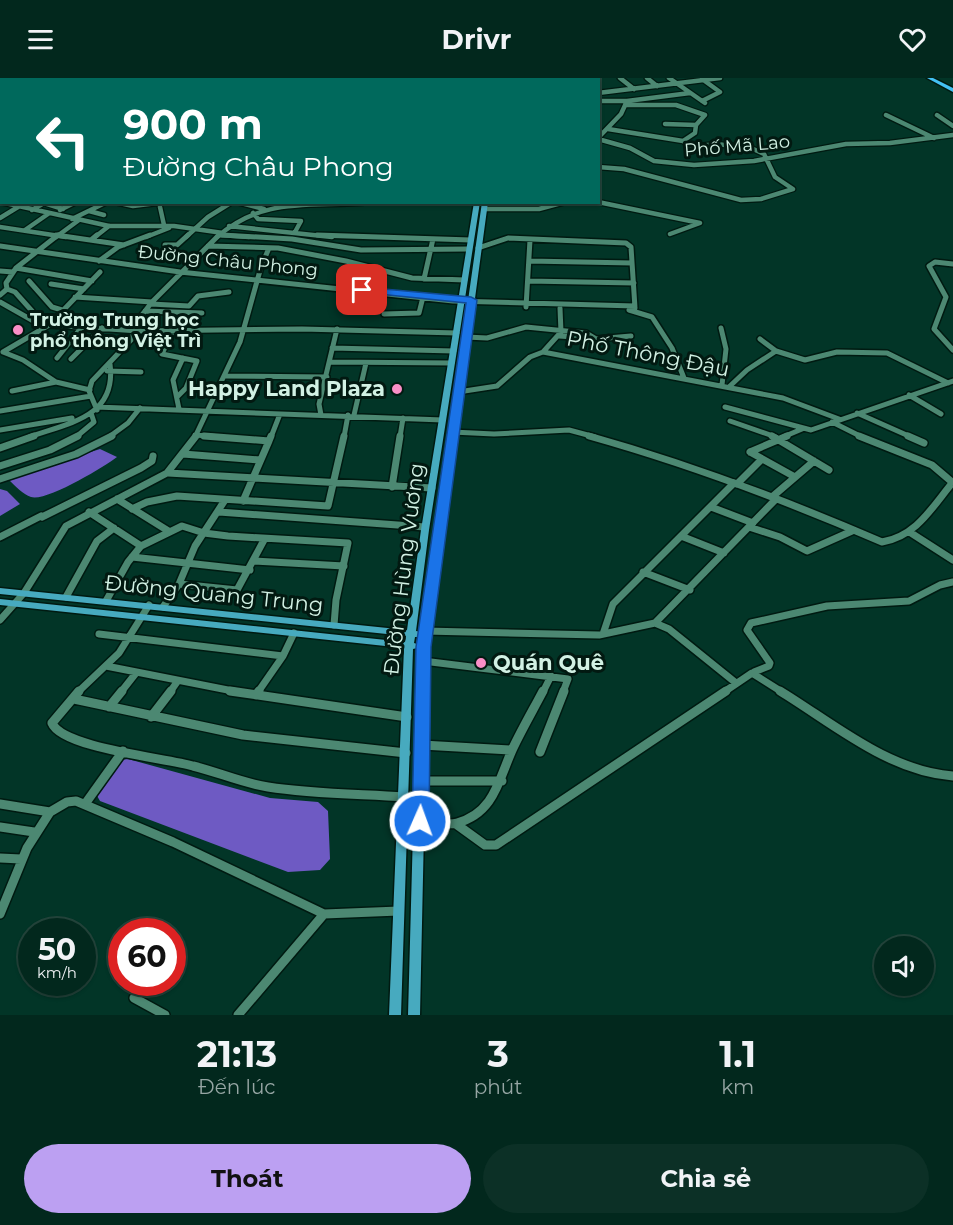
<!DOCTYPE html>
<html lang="vi">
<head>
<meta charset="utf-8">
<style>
  :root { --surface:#02281d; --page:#0c3026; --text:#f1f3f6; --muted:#96a6a4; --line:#23443b; --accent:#bca0f2 }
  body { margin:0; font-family:Montserrat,sans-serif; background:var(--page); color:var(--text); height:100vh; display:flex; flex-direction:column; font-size:22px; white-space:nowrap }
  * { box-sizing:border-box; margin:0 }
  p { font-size:20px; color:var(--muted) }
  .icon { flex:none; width:33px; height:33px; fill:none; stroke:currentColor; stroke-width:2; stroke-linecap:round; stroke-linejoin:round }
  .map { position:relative; height:937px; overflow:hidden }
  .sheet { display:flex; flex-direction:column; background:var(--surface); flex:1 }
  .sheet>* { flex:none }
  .guide { position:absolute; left:0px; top:0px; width:600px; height:126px; box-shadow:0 2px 4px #0004,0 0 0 2px var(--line); background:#00695c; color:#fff; overflow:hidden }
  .fabs { position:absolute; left:874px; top:858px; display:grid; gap:12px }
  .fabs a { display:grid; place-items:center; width:60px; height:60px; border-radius:50%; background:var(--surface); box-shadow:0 2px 4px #0004,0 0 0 2px var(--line); font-size:30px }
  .speed { position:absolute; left:18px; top:840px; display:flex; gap:12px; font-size:30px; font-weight:700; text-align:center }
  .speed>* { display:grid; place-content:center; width:78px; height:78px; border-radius:50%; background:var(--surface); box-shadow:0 2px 4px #0004,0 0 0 2px var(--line); line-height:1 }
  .speed small { font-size:15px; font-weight:400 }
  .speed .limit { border:9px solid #d22; background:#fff; color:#111 }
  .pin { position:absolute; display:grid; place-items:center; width:51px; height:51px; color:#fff; margin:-26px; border-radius:12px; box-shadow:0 3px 9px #0006 }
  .me { position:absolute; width:66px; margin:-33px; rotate:2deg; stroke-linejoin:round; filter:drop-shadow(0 0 4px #0008) }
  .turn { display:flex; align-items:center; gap:21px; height:126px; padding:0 24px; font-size:27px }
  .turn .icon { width:78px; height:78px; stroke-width:2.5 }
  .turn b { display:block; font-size:42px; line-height:51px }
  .eta { display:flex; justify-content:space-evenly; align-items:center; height:102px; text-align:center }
  .eta b { font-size:36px; font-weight:700; line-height:42px }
  .action { display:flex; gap:12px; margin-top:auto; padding:12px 24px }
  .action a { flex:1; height:69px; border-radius:36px; background:var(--accent); color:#111; font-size:24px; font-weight:700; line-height:69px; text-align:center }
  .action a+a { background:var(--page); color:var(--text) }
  header { display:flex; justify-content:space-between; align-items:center; height:78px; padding:0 24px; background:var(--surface); font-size:27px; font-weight:700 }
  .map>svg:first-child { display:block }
  .water { fill:#6e5ac3 }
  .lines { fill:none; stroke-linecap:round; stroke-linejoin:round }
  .minor-far3-casing { stroke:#001a11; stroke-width:7 }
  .minor-far2-casing { stroke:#001a11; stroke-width:8 }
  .minor-far1-casing { stroke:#001a11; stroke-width:10 }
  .minor-casing { stroke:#001a11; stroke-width:12 }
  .major-casing { stroke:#001a11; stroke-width:3 }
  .highway-casing { stroke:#001a11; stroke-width:3 }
  .minor-far3 { stroke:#4c8872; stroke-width:4.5 }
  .minor-far2 { stroke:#4c8872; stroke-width:5 }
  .minor-far1 { stroke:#4c8872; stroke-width:7 }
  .minor { stroke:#4c8872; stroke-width:9 }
  .major { fill:#47aabf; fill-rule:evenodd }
  .highway { fill:#43c1f3; fill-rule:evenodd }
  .rail { stroke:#689284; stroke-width:1.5; stroke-dasharray:2 4; stroke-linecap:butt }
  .route { fill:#1a73e8; stroke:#114b97; stroke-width:1.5 }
  .poi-dot { fill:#fa8fc7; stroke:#021911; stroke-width:2 }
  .labels { text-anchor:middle; stroke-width:6; stroke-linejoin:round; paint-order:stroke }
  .far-street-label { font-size:18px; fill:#d2f1e4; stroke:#021911 }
  .far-poi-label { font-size:18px; font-weight:bold; fill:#d2f1e4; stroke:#021911; text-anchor:start }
  .street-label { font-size:21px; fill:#d2f1e4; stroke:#021911 }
  .poi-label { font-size:21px; font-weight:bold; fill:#d2f1e4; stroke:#021911; text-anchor:end }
</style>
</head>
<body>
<header><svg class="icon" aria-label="menu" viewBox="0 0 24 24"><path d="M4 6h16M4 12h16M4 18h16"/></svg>Drivr<svg class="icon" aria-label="heart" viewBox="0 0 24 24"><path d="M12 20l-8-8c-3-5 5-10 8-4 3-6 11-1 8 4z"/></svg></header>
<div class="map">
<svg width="953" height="937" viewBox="0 0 953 937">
  <rect width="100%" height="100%" fill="#023527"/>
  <path class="water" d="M 100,371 L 117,379 C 104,389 46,424 31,419 C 23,416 15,408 9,402 L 10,400 Z
    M 0,411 L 7,413 L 20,426 L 0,438 Z
    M 128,681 L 270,720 L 318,724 L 328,733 L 330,781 L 320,792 L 288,794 L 100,723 L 96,716 L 121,682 Z"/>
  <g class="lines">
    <defs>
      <path id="minor-far3" d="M 99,0 L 101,2
        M 530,0 L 532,2
        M 589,0 L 591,2
        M 620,0 L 634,11
        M 647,0 L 657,8
        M 669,0 L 705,25
        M 702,1 L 720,14 L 702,23
        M 182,2 L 193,0
        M 254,2 L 256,0
        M 547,2 L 559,0
        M 0,5 L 2,0
        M 598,15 L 720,0
        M 598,23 L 627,23 L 690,15
        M 625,27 L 676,27 L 705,37 L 696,47 L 695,55 L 683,63
        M 886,37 L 934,60
        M 937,37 L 953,48
        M 665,46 L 696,47
        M 598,60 L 621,36 L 627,23
        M 598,61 L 630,70 L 654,83 L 694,87 L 754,83 L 846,66 L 890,65 L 953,57
        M 598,89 L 624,91 L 741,122 L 761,121 L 793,111 L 775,99 L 764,76 L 751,70 L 716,66 L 691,69 L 683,63 L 608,51
        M 0,124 L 109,148 L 174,148 L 223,155
        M 115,124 L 133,128 L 165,124
        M 237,124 L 264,131
        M 598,124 L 700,145 L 670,156
        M 160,129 L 164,147
        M 484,131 L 539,131 L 565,124
        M 32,132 L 44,125 L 63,131
        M 60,132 L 76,124
        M 89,133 L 104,137
        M 253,135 L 258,141 L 301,143 L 295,154
        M 0,140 L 18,129
        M 72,141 L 107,124
        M 229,148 L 332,159
        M 0,149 L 66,159
        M 25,152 L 48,136
        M 220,157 L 249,159
        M 56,159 L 79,142
        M 95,159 L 109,148
        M 146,159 L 169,150
        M 186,159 L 208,139 L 232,124
        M 217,159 C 265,117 313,130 370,124"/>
      <path id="minor-far2" d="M 56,157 L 124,167
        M 222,157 L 292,161 L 361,172 L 469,171
        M 317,157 L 471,162
        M 91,162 L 97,157
        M 165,167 L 177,167 L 188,157
        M 0,168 L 180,194 L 453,223 L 635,228
        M 208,168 L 278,170 L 346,183 L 412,200 L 465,202
        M 478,170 L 508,160 L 626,165 L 631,169 L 635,230
        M 99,183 L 118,169 L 150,157
        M 529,183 L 632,185
        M 953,186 L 935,184 L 929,188 L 946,219 L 934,251 L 953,272
        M 16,190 L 92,203
        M 0,193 L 13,194
        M 424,201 L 433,161
        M 29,203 L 52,229 L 62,232
        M 528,203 L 634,205
        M 51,206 L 84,211
        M 7,211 L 15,214 L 32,233
        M 0,217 L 7,211 L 6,205 L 16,190 L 58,157
        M 75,219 L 152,224
        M 0,224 L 44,249
        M 151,226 L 189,228 L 198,218 L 229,214
        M 526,229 L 530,162
        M 629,232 L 652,239 L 672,270 L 684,300
        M 145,233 L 202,235
        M 384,236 L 419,235 L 423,219
        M 49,247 L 139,253 L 302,251 L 457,255
        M 721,250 L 726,271 L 722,307
        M 173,252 L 162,276 L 197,283 L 186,310 L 178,318
        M 559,258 L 589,260
        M 466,259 L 487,260 L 526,249 L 586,255 L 596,261 L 631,258
        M 760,261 L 776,273 L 805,282 L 837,274 L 887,275 L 948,305
        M 332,270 L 454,273
        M 3,274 L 49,247 L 100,194
        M 3,274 L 23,282 L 56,304 L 90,312
        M 543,274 L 561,254 L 560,230
        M 57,280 L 81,250
        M 71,281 L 102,250
        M 330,284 L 452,285
        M 107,293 L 141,294
        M 226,298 L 327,299
        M 730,308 L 747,292 L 776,273
        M 12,313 L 56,304
        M 218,314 L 256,315
        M 458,314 L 497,308 L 530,279 L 543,274 L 783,320 L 839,341
        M 909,317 L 941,336
        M 96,329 L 443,342
        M 725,329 L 811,352 L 953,303
        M 179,331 L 173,302 L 183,280
        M 97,332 L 89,313 L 92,303 L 131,262 L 142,237 L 152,224 L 219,157
        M 0,333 L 91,318
        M 857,335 L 911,359
        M 321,337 L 319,326 L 337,251
        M 354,337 L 366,285
        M 730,343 L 776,359
        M 832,344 L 862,359
        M 0,352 L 72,340
        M 452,354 L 494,356 L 569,352 L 595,359
        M 195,357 L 222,359
        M 29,359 C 69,345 117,339 110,286
        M 76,359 L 94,344 L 91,335
        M 109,359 L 128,345 L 140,330
        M 195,359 L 240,264 L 261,189 L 269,170
        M 271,359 L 280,336
        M 344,359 L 348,337
        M 400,359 L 403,340
        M 783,359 L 802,351"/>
      <path id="minor-far1" d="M 204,358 L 269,363 L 243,423
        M 589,358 C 689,386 787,423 882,464 C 917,458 932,429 953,404
        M 772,358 L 829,392
        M 859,358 L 932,387 L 952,404
        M 908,358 L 924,365
        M 269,363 L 271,358
        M 0,370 L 34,358
        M 750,374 L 787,358
        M 750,374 L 795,399
        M 183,376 L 260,382
        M 0,388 L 50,372 L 78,358
        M 168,395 L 432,410
        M 0,401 L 76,376 L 112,358
        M 737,406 L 762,381
        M 392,409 L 400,358
        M 772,419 L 814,383
        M 117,421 L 170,454
        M 711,429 L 753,445
        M 132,431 L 147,424 L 177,418 L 328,428 L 344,358
        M 89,434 L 141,468
        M 219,434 L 425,449
        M 42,439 L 141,390 L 152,383 L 153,378
        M 749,449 L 780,459 L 807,473 L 852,453
        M 911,455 L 953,482
        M 681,458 L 724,475
        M 0,459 L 41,438
        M 132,479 L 250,492
        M 253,483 L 344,488
        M 643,494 L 690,512
        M 179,506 L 237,512 L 264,462
        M 66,519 L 97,463 L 114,450
        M 106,523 L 128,484 L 141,468 L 182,448 L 204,455 L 228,458 L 348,465 L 336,522 L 334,547
        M 163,529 L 179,506 L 195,468 L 225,422
        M 0,542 L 24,515 L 66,448 L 167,395 L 196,358
        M 655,545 L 776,421
        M 425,553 L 599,557 L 655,545 L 669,551 L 736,605
        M 99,556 L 283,578 L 258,614
        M 603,556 L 613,526 L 734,405
        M 283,578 L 294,555
        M 423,583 L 568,601 L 563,614
        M 106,588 L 238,614
        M 754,594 L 769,588 L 770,585 L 747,552 L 751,545 L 827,528 L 909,523 L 940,507 L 953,504
        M 78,614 L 119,575 L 149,527
        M 121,614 L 136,595
        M 170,614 L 177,604
        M 543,614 L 551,598
        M 724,614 L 752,595 L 782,614"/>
      <path id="minor" d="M 79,613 L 52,645 C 62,670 166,680 193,688 C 218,694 242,705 268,709 C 312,716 359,716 404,719
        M 230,613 L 407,639
        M 780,613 C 834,646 888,693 953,698
        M 256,617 L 259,613
        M 74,621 L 243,657 L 406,675
        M 109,629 L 122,613
        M 151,639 L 171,613
        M 422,667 L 512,672
        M 540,674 L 564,613
        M 421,703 L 502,703
        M 0,726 L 50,734 L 67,724 L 76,723 L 173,764 L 324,836 L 399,833
        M 85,726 L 123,673
        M 420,743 C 431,744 447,748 457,745 C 495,735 499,700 513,670 C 522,651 533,632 543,613
        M 456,746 L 485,767 L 496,767 L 726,613
        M 0,749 L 34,754
        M 0,780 L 21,781
        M 0,836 L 27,770 L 50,734
        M 134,920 L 165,937
        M 238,937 L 324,836"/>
      <path id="major" d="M 430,0 L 434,0 L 435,2 L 430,2 Z
        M 437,0 L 442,0 L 443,2 L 438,2 Z
        M 474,124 L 480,124 L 429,452 L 416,553 L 421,554 L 482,124 L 488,124 L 428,569 L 420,937 L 408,937 L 418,569 L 420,559 L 415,559 L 414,565 L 417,566 L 419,568 L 417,570 L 413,571 L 401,937 L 389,937 L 404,570 L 0,527 L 0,521 L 405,564 L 406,558 L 0,516 L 0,510 L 407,552 L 421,452 Z"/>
      <path id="highway" d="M 927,0 L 933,0 L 953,10 L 953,14 Z"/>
    </defs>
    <use href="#minor-far3" class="minor-far3-casing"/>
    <use href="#minor-far2" class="minor-far2-casing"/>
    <use href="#minor-far1" class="minor-far1-casing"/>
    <use href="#minor" class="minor-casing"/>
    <use href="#major" class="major-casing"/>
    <use href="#highway" class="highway-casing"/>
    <use href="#minor-far3" class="minor-far3"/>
    <use href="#minor-far2" class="minor-far2"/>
    <use href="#minor-far1" class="minor-far1"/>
    <use href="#minor" class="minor"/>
    <use href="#major" class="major"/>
    <use href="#highway" class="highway"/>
    <path class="rail" d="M 245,2 L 247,0"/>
  </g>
  <path class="route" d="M 362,209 L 471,219 L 477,222 L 431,569 L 429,743 L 426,747 L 414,747 L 412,743 L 416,569 L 466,225 L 359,214 L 357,212 Z"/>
  <g class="poi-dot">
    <circle cx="18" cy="252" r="6"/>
    <circle cx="397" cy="311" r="6"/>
    <circle cx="481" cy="585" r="6"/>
  </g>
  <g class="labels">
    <g class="far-street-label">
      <text transform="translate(737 68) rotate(-5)" y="6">Phố Mã Lao</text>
      <text transform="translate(228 183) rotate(6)" y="6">Đường Châu Phong</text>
    </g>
    <g class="far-poi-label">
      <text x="30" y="248">Trường Trung học<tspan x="30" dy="21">phổ thông Việt Trì</tspan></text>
    </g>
    <g class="street-label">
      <text transform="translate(648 276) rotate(11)" y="7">Phố Thông Đậu</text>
      <text transform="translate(404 491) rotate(-83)" y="7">Đường Hùng Vương</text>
      <text transform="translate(214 516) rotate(6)" y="7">Đường Quang Trung</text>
    </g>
    <g class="poi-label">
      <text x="385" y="318">Happy Land Plaza</text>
      <text x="493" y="592" text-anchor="start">Quán Quê</text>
    </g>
  </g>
</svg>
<div class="fabs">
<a><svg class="icon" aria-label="sound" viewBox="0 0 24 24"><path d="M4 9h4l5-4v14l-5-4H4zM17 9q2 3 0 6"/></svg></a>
</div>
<div class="speed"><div>50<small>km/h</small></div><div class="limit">60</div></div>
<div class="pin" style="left:362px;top:212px;background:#d93025"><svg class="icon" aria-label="arrive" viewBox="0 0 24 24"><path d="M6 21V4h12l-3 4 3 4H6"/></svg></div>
<svg class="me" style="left:420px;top:743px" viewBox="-20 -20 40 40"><circle r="17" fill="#1a73e8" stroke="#fff" stroke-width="3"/><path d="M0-11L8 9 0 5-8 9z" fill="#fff"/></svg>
<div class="guide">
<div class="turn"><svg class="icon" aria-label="left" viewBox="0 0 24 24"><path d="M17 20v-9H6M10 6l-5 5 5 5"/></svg><div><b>900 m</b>Đường Châu Phong</div></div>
</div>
</div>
<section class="sheet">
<div class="eta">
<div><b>21:13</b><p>Đến lúc</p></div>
<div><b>3</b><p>phút</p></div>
<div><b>1.1</b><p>km</p></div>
</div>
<div class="action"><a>Thoát</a><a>Chia sẻ</a></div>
</section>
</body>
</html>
